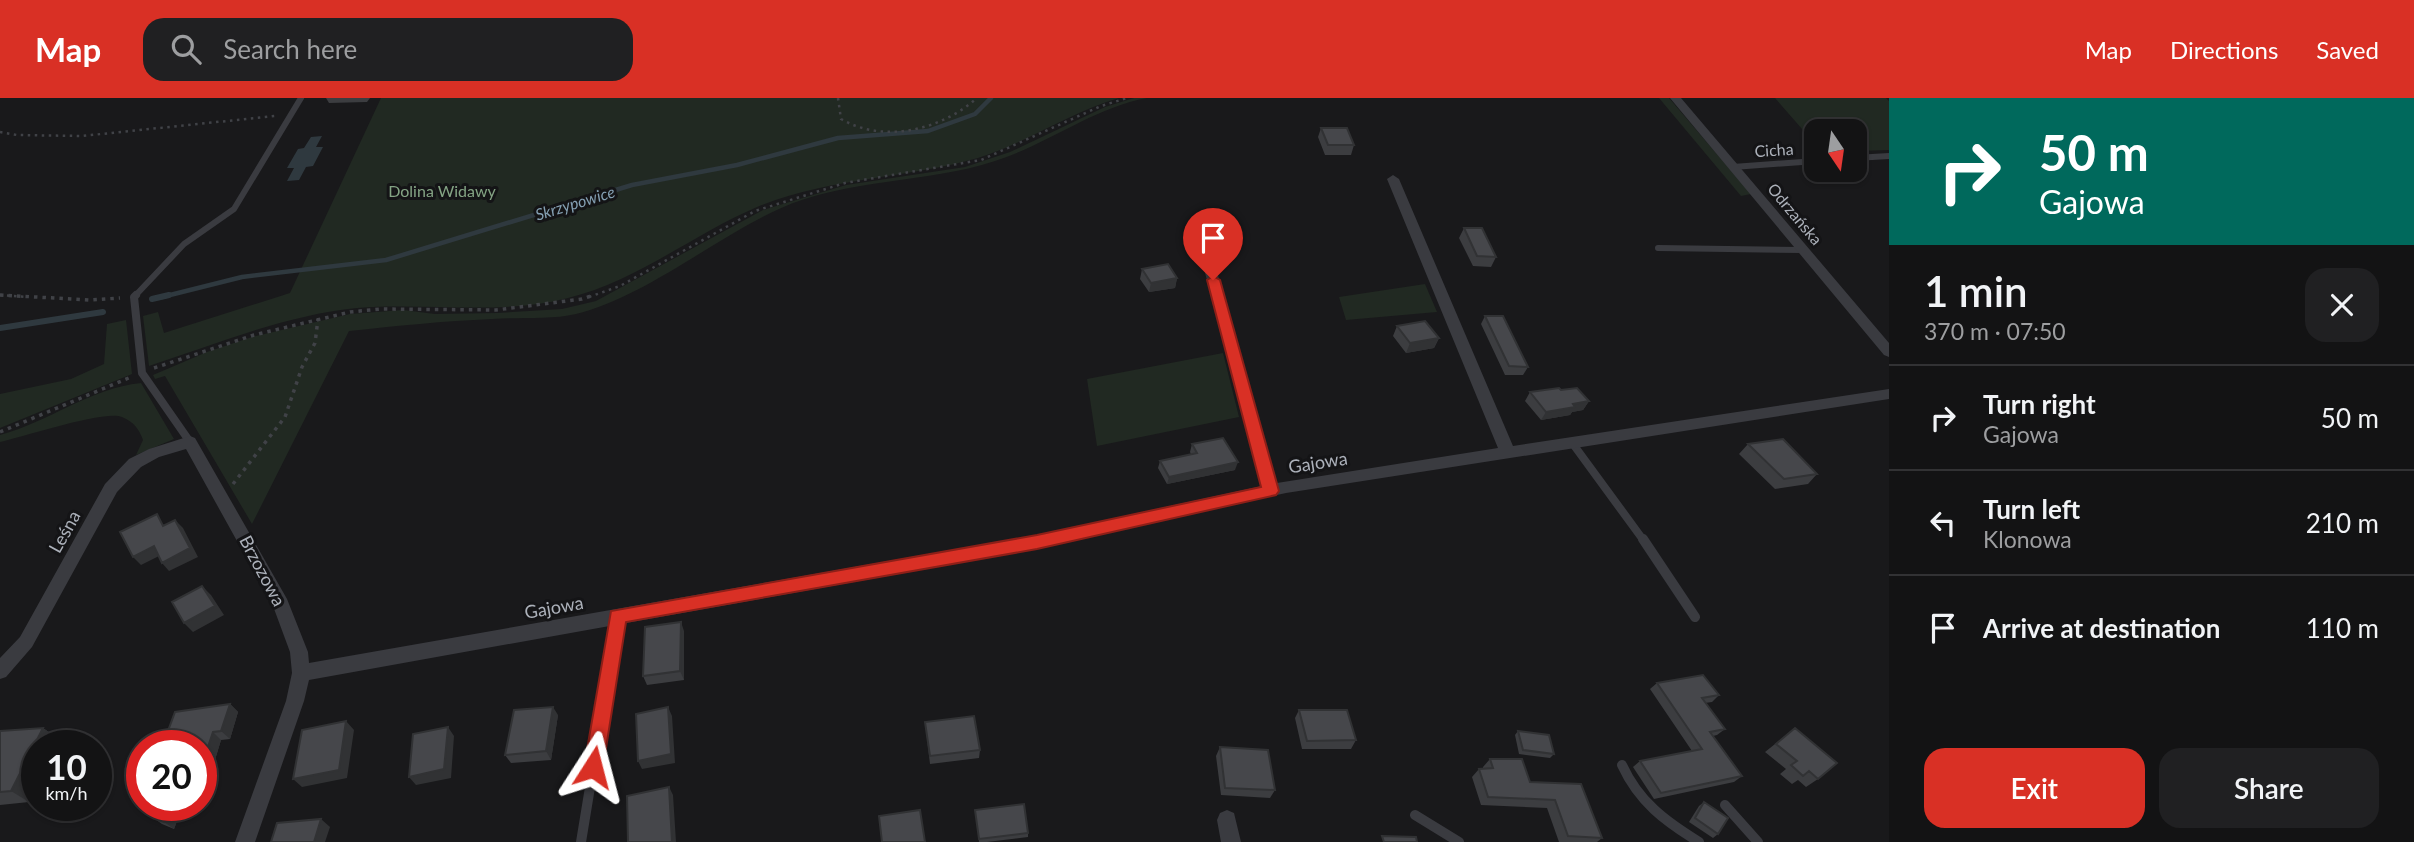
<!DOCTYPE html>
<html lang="en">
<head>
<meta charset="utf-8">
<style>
  :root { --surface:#131314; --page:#202022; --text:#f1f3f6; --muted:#9d9ea0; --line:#323234; --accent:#d93025 }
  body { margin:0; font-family:Lato,sans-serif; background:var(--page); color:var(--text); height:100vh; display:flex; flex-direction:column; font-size:26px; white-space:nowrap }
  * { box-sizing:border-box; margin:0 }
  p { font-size:23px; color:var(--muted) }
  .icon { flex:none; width:38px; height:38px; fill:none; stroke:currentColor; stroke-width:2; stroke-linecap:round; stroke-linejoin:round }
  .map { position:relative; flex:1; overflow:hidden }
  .drawer { display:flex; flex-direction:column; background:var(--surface); width:525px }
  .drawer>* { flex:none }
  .banner { background:#00695c; color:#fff; overflow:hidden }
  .needle { width:46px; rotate:167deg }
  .tools { position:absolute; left:1804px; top:21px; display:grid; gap:14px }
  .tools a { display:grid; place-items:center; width:63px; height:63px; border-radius:14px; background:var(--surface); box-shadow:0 2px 5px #0004,0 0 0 2px var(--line); font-size:35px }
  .speed { position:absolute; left:21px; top:632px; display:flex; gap:14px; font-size:35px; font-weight:700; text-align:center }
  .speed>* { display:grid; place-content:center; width:91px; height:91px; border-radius:50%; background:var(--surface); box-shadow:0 2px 5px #0004,0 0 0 2px var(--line); line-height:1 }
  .speed small { font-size:18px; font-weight:400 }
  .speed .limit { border:10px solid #d22; background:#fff; color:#111 }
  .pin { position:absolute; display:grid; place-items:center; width:60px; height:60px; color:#fff; margin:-72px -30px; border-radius:50% 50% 50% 0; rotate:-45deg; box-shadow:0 0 7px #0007 }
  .pin .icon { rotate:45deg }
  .me { position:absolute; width:77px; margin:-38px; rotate:9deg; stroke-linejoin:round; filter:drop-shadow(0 0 5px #0008) }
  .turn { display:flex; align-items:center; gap:24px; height:147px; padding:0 35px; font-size:32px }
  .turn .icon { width:91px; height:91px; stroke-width:2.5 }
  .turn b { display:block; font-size:49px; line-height:60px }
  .round { display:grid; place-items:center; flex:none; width:74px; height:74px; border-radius:21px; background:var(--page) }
  .summary { display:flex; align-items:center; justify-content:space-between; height:119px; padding:0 35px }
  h1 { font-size:42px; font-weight:600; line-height:52px }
  .primary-button { display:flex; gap:14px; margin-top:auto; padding:14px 35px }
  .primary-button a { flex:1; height:80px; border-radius:21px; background:var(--accent); color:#fff; font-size:28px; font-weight:600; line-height:80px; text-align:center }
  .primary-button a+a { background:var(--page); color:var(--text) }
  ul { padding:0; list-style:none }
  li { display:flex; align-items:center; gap:21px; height:105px; padding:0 35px; border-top:2px solid var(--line) }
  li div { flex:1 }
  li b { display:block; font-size:26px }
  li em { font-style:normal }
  header { display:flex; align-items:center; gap:42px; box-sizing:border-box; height:98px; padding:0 35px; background:var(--accent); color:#fff }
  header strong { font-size:33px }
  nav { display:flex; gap:38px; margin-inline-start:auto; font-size:24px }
  .search { width:490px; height:63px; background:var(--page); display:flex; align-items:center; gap:18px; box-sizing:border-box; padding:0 24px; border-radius:21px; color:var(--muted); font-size:26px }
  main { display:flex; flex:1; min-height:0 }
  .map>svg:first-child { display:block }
  .green { fill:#212922 }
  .water { fill:#2f393f }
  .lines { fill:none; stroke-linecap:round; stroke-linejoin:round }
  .stream-far1 { stroke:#2f393f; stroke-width:4.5 }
  .stream { stroke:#2f393f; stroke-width:6 }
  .path-far1 { stroke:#404247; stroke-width:2.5; stroke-dasharray:2.5 4.5; stroke-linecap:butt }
  .path { stroke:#404247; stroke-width:3.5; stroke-dasharray:3.5 5; stroke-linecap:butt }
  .service-far2 { stroke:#3a3b40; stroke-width:6 }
  .service-far1 { stroke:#3a3b40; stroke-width:8 }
  .service { stroke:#3a3b40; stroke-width:10 }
  .minor { fill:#3a3b40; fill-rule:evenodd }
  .wall { fill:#3c3d40 }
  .shaded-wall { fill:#313234 }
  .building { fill:#46474b; stroke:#313234; stroke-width:2 }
  .route { fill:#d93025; stroke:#8d1f18; stroke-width:2 }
  .labels { text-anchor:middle; stroke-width:6; stroke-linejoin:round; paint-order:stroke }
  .far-street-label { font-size:16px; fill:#acb1ba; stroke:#141416 }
  .far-park-label { font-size:16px; fill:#84a484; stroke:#141416 }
  .far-water-label { font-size:16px; font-style:italic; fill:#85a0b3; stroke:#141416 }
  .street-label { font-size:18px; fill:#acb1ba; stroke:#141416 }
</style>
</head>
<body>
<header>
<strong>Map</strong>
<div class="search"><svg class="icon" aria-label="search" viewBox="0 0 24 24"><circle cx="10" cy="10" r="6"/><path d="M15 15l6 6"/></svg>Search here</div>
<nav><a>Map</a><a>Directions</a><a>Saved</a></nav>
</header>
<main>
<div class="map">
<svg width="1889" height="744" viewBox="0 0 1889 744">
  <rect width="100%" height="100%" fill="#19191b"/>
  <path class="green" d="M 381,0 L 1119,0 C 1070,14 1027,45 978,60 C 905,81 831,79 757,109 C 692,137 637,183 568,200 C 498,218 428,204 357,210 C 286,217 216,246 149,268 L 143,218 L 158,214 L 164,235 L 290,195 Z
    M 1134,0 L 1147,0 C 1093,10 1048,46 995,63 C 925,86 847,80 779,111 C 713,141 645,199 576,216 C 550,222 519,219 492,221 C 444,223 396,228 349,233 L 252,426 L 165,278 L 155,281 L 153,277 L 207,254 L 252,239 L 350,216 L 403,212 L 435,216 L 497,215 L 562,211 L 596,203 L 763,112 L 846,87 L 965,69 L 1010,54 L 1105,9 Z
    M 1659,0 L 1669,0 L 1751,96 L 1741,98 Z
    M 1775,0 L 1886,0 L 1889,3 L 1889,52 L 1855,53 L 1855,33 L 1816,33 L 1816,47 Z
    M 1425,186 L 1437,214 L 1346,222 L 1339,199 Z
    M 126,222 L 132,276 L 0,330 L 0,296 L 71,281 L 104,266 L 107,226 Z
    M 1223,255 L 1239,319 L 1097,348 L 1087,281 Z
    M 141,285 L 174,341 L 136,357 L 143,342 C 139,331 134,324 122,319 C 104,312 24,339 0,344 L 0,337 C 49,324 90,290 141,285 Z"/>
  <path class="water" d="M 322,38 L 316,49 L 323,49 L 313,68 L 306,69 L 299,82 L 287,83 L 294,70 L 287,70 L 298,51 L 304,50 L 311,39 Z"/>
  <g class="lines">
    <path class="stream-far1" d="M 162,199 L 242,179 L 386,162 L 632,87 L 737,67 L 838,40 L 928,33 L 975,16 L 991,0"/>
    <path class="stream" d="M 152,201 L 169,197
      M 0,230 L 103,214"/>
    <path class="path-far1" d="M 838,0 L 841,21 C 884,46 941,32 977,0
      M 0,34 L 17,37 L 82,38 L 275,18
      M 0,197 L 28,199
      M 589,199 L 620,188 L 755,113 L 845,85 L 981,62 L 1101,8 L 1127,0"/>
    <path class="path" d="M 0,197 L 89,202 L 120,200
      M 154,270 L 254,237 L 350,214 L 381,211 L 496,212 L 582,201 L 594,197
      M 0,334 L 131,279
      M 233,386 L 285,319 L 302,269 L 315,245 L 318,221"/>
    <path class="service-far2" d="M 1855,60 L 1889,58
      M 1733,69 L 1816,63
      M 1658,150 L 1802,152
      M 134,199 L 184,146 L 234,111 L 301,0"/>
    <path class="service-far1" d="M 136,197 L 134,199 L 142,275 L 190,344
      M 1573,346 L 1644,443"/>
    <path class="service" d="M 1643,441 L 1695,519
      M 1622,667 C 1639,704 1665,723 1699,744
      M 1725,707 L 1758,744
      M 1415,717 L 1459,744
      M 581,744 L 618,519"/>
    <path class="minor" d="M 1670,0 L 1681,0 L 1889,245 L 1889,259 L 1884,257 Z
      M 1393,77 L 1399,81 L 1513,348 L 1889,291 L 1889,301 L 1286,395 L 1037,451 L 309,582 L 304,603 L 255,744 L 235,744 L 286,603 L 292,575 L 290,554 L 273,508 L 186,351 L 159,359 L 141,369 L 117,394 L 32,549 L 6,579 L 0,581 L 0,560 L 20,539 L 105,386 L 129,361 L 149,351 L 190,338 L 195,340 L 287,501 L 308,554 L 309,565 L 1037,437 L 1262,388 L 1200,156 L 1206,152 L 1212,156 L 1277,385 L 1498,350 L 1387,81 Z
      M 1227,712 L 1234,715 L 1241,744 L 1221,744 L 1217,722 L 1220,715 Z"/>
  </g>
  <path class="wall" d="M 326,0 L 370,0 L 367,4 L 329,5 Z
    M 1321,30 L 1354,47 L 1351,57 L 1325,57 L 1318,39 Z
    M 1464,130 L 1496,159 L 1491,169 L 1473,168 L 1459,140 Z
    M 1142,171 L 1177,180 L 1175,190 L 1149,194 L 1140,181 Z
    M 1485,218 L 1528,269 L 1523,277 L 1505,277 L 1481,226 Z
    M 1397,228 L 1439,240 L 1434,250 L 1406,255 L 1393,238 Z
    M 1561,292 L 1589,303 L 1583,312 L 1572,314 L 1570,317 L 1541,322 L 1525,303 L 1530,294 Z
    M 1192,346 L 1235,372 L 1167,386 L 1158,370 L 1160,363 L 1191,356 L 1190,354 Z
    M 1748,346 L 1817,376 L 1808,386 L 1775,391 L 1739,356 Z
    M 684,533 L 684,582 L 647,587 L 643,578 Z
    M 1657,585 L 1719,597 L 1712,604 L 1705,605 L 1725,631 L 1717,637 L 1713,638 L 1742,678 L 1734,684 L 1654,701 L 1633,669 L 1640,663 L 1692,653 L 1650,591 Z
    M 230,606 L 238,614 L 230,641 L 221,642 L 211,675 L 201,676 L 201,648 L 173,648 L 165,641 Z
    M 1299,612 L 1356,642 L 1351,651 L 1302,651 L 1295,620 Z
    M 558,617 L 551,662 L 511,665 L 505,657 Z
    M 925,624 L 980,652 L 979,660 L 930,666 Z
    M 43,630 L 60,642 L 29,704 L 0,707 L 0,633 Z
    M 1795,630 L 1818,681 L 1806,689 L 1798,682 L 1792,686 L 1780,676 L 1786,671 L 1765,654 Z
    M 1518,633 L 1554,656 L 1550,660 L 1519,656 L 1515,637 Z
    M 1220,649 L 1275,692 L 1270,700 L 1221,697 L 1216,658 Z
    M 1490,661 L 1530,684 L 1581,686 L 1602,740 L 1597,744 L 1559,744 L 1547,710 L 1481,707 L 1472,679 L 1479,671 L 1483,671 L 1483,669 Z
    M 1704,704 L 1718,736 L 1713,740 L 1689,724 L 1699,708 Z
    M 156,707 L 183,707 L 174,731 L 162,726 L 152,719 Z
    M 975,712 L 1028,735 L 1028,739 L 987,744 L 979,744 Z"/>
  <path class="shaded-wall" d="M 1177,180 L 1175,190 L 1149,194 L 1151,185 Z
    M 1439,240 L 1434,250 L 1406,255 L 1410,245 Z
    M 1589,303 L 1583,312 L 1572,314 L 1570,317 L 1541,322 L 1546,314 L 1573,306 Z
    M 1238,364 L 1235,372 L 1167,386 L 1169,379 Z
    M 175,422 L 183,430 L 198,459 L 169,473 L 162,465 Z
    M 154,448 L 161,457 L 141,467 L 133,459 Z
    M 202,488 L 211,497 L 224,517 L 193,534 L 184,525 Z
    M 681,524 L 684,533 L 684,582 L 680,573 Z
    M 230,606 L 238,614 L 230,641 L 221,633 Z
    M 553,609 L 558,617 L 551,662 L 546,653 Z
    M 668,609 L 672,618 L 675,665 L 642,671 L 638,663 Z
    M 346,623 L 354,632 L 347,680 L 302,689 L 293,681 Z
    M 448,629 L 454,638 L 451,680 L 416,687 L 409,679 Z
    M 43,630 L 60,642 L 57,648 L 37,648 L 37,689 L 29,704 L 11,693 Z
    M 213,634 L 221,642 L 211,675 L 202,667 Z
    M 669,689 L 673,697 L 676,744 L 672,744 Z
    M 171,707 L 183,707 L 174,731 L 164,724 Z
    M 321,721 L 330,729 L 325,744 L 314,744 Z"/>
  <path class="building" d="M 1321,30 L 1347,30 L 1354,47 L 1328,47 Z
    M 1464,130 L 1482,130 L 1496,159 L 1477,158 Z
    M 1168,166 L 1177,180 L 1151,185 L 1142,171 Z
    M 1485,218 L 1503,218 L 1528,269 L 1509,268 Z
    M 1425,223 L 1439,240 L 1410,245 L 1397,228 Z
    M 1559,290 L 1561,292 L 1577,290 L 1589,303 L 1573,306 L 1575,309 L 1546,314 L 1530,294 Z
    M 1223,340 L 1238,364 L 1169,379 L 1160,363 L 1197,355 L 1192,346 Z
    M 1783,341 L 1817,376 L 1784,381 L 1748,346 Z
    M 157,416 L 163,428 L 175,422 L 190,450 L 162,465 L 154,448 L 133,459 L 120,434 Z
    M 202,488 L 215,508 L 184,525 L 172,504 Z
    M 681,524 L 680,573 L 643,578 L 645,529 Z
    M 1703,577 L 1719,597 L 1702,600 L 1725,631 L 1710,634 L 1742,678 L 1661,695 L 1640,663 L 1702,651 L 1657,585 Z
    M 230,606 L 221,633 L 213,634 L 202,667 L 201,668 L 201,648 L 177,648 L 180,639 L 165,641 L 175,614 Z
    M 553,609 L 546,653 L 505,657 L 514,612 Z
    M 668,609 L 671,656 L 638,663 L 636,616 Z
    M 1299,612 L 1347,612 L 1356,642 L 1307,643 Z
    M 974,618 L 980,652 L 930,658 L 925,624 Z
    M 346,623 L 339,672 L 293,681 L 302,632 Z
    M 448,629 L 444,671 L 409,679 L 413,636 Z
    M 43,630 L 11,693 L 0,694 L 0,633 Z
    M 1795,630 L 1837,665 L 1818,681 L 1809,673 L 1803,678 L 1791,667 L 1797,663 L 1776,646 Z
    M 1518,633 L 1549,637 L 1554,656 L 1523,652 Z
    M 1220,649 L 1268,652 L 1275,692 L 1225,690 Z
    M 1490,661 L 1522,661 L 1530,684 L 1581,686 L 1602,740 L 1568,738 L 1555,702 L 1488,699 L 1479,671 L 1493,670 Z
    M 669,689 L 672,744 L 628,744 L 627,698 Z
    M 1704,704 L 1728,720 L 1718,736 L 1695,720 Z
    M 1024,706 L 1028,735 L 979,741 L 975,712 Z
    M 156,707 L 171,707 L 164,724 L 152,719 Z
    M 920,712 L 925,744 L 882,744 L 879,718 Z
    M 321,721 L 314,744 L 271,744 L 277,725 Z
    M 1382,738 L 1416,739 L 1417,744 L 1384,744 Z"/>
  <path class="route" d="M 1213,178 L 1220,182 L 1279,393 L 1276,397 L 1037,451 L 626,524 L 603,669 L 600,675 L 593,678 L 586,675 L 584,669 L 611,513 L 1037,437 L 1261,389 L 1207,182 Z"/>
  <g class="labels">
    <g class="far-street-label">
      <text transform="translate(1774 52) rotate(-4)" y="6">Cicha</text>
      <text transform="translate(1795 116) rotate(50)" y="6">Odrzańska</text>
    </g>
    <g class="far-park-label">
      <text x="442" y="99">Dolina Widawy</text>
    </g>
    <g class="far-water-label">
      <text transform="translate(575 105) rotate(-17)" y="6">Skrzypowice</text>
    </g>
    <g class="street-label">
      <text transform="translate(1318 365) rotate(-9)" y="6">Gajowa</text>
      <text transform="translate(65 434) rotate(-61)" y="6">Leśna</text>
      <text transform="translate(262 473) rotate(62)" y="6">Brzozowa</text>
      <text transform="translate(554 510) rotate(-10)" y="6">Gajowa</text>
    </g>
  </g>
</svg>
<div class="tools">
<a><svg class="needle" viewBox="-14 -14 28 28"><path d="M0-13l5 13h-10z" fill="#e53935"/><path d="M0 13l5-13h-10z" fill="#9d9ea0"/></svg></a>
</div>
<div class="speed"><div>10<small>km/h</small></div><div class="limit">20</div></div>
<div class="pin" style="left:1213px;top:182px;background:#d93025"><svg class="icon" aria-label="arrive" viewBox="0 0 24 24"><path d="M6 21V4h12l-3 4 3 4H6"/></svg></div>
<svg class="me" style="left:593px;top:669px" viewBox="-20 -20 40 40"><path d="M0-17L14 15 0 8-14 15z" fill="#d93025" stroke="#fff" stroke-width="4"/></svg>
</div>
<section class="drawer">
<div class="banner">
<div class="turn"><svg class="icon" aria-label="right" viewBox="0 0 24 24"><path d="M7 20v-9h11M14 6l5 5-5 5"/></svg><div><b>50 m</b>Gajowa</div></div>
</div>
<div class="summary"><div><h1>1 min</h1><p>370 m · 07:50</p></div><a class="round"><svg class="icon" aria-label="close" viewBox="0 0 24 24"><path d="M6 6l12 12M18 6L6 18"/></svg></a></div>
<ul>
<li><svg class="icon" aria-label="right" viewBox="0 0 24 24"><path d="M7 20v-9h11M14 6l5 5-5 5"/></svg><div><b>Turn right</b><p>Gajowa</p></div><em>50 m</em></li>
<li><svg class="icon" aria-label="left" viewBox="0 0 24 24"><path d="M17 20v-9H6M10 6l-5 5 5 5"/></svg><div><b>Turn left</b><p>Klonowa</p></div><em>210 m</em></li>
<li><svg class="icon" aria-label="arrive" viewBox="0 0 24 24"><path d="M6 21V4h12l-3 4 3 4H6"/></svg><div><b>Arrive at destination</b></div><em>110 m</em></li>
</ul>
<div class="primary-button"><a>Exit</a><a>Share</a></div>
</section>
</main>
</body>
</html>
